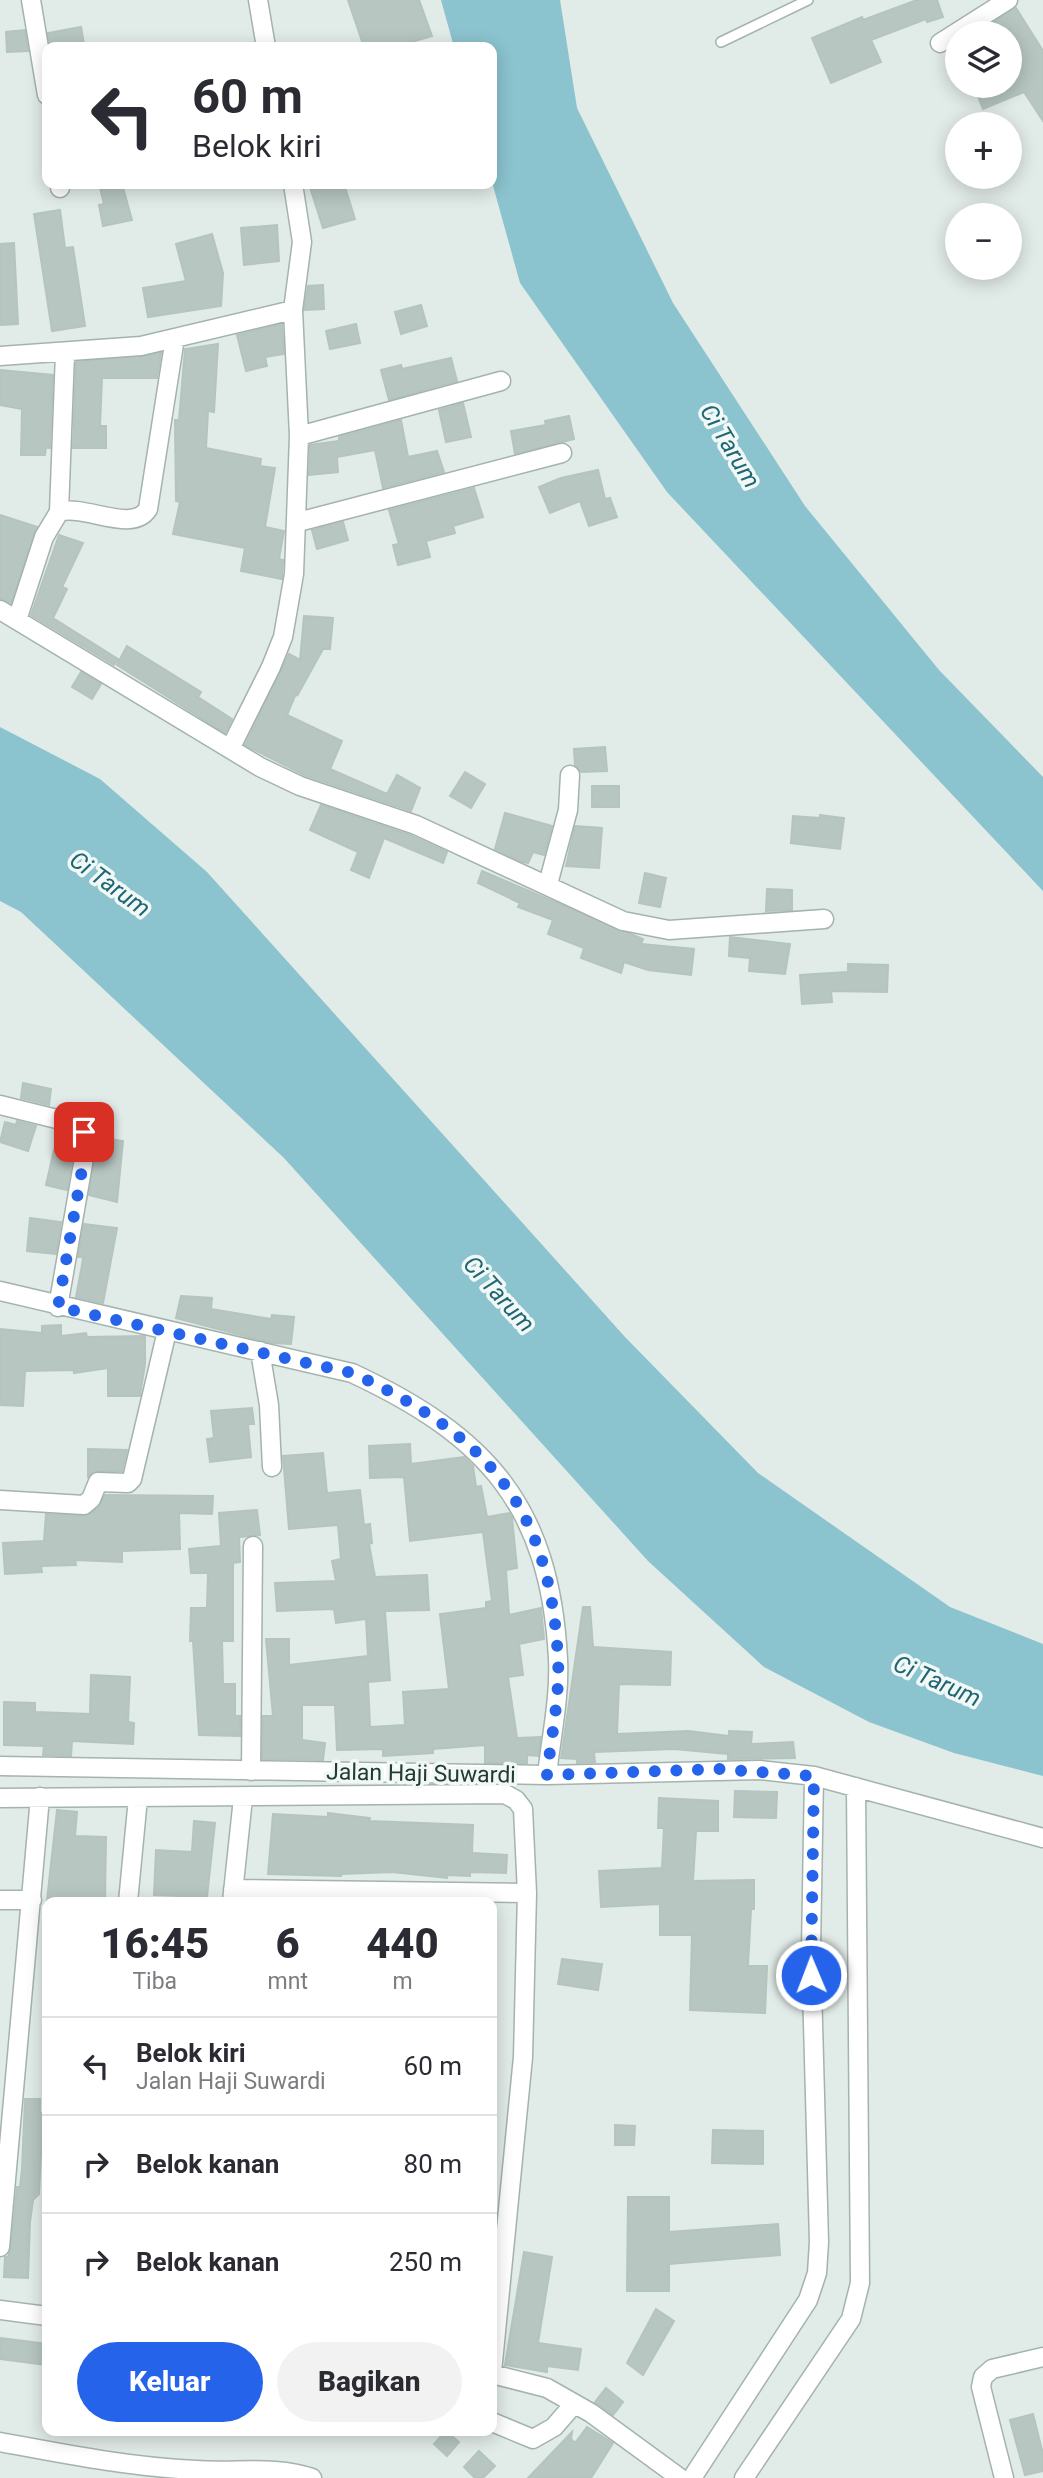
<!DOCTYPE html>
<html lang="id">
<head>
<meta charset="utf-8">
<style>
  :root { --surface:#fff; --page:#f2f2f3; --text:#2b2b33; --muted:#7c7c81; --line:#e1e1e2; --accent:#2563eb }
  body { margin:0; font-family:Roboto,sans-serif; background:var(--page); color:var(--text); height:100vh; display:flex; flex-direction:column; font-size:26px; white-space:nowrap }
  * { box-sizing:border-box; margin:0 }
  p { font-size:23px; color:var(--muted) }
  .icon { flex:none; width:38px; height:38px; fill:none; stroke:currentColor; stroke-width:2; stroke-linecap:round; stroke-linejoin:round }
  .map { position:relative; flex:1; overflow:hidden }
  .sheet { position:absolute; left:42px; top:1897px; width:455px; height:539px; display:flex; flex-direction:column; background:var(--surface); border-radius:14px; box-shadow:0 4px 18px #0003 }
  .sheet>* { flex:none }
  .banner { position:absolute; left:42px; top:42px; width:455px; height:147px; border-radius:14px; box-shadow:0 4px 18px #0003; background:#fff; color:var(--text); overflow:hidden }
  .fabs { position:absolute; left:945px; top:21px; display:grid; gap:14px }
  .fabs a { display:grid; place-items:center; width:77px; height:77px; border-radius:50%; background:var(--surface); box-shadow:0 4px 18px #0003; font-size:35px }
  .pin { position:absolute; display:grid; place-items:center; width:60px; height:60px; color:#fff; margin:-30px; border-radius:14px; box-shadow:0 4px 10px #0006 }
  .me { position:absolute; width:77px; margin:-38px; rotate:359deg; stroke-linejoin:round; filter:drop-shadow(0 0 5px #0008) }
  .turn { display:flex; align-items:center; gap:24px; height:147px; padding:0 35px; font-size:32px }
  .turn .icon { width:91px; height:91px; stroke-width:2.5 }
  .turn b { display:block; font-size:49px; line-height:60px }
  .eta { display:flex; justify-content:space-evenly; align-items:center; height:119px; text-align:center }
  .eta b { font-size:42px; font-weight:800; line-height:49px }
  .action { display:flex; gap:14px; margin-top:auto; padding:14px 35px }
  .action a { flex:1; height:80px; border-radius:42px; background:var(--accent); color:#fff; font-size:28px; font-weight:800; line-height:80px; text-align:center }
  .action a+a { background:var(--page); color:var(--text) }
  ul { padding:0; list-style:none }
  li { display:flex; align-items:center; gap:21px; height:98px; padding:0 35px; border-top:2px solid var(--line) }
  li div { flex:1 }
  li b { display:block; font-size:26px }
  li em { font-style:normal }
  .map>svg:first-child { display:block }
  .water { fill:#8bc3ce }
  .building { fill:#b7c6c0; stroke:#b4c4be; stroke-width:2 }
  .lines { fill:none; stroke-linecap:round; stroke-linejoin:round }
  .lane-casing { stroke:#a4b3ae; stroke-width:12 }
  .street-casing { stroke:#a4b3ae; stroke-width:21 }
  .lane { stroke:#fff; stroke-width:9 }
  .street { stroke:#fff; stroke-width:18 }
  .route { stroke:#2563eb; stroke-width:12; stroke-dasharray:0 21.6 }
  .labels { text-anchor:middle; stroke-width:7; stroke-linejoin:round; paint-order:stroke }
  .street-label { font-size:23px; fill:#223b35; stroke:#f1f8f5 }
  .water-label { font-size:24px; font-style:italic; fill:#1f6675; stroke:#f1f8f5 }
</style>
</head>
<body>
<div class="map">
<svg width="1043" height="2478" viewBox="0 0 1043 2478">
  <rect width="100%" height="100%" fill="#e1ebe7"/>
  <path class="water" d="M 441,0 L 560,0 L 577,108 L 673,303 L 805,506 L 939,670 L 1043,777 L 1043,891 L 667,492 L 520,283 L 492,182 L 492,47 L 454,47 Z
    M 0,727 L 100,779 L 207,872 L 625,1337 L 758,1473 L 950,1607 L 1043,1644 L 1043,1776 L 954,1753 L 869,1722 L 764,1667 L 648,1561 L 284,1158 L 21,912 L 0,901 Z"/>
  <path class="building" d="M 348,0 L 419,0 L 432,36 L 404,44 L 405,47 L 364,47 Z
    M 917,0 L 937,0 L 943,17 L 927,22 L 926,19 L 871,40 L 881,62 L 831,83 L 812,38 L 862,17 L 863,20 Z
    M 1016,8 L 1043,51 L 1043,121 L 1024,92 L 983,109 L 974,86 L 1010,86 L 1010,33 L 977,33 Z
    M 81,27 L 84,44 L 50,47 L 48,33 Z
    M 25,30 L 28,51 L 7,52 L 6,32 Z
    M 99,184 L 122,184 L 132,220 L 103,226 L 99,205 L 104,204 Z
    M 309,184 L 344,184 L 355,219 L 323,228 Z
    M 60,210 L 65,248 L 73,247 L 85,326 L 52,331 L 34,214 Z
    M 277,225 L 279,261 L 244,265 L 241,228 Z
    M 212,234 L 223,273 L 221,306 L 148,317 L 143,288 L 186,281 L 176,244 Z
    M 14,243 L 18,324 L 0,325 L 0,244 Z
    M 323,285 L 324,309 L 304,310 L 308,286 Z
    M 421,305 L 427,326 L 401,334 L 395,312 Z
    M 282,324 L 284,354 L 265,357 L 267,366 L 246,371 L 237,335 Z
    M 356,324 L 360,343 L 330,349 L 326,331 Z
    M 218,344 L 214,412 L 208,411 L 206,448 L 261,459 L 260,466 L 275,468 L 265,527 L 284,531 L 279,559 L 283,560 L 282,579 L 241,571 L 245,548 L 173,534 L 180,502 L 176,501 L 175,420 L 179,420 L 185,349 Z
    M 161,353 L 157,378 L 102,378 L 100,426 L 106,426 L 106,448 L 73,448 L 76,362 Z
    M 451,358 L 457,381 L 389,400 L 381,370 L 401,365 L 402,369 Z
    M 0,370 L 53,375 L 50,448 L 46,447 L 45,455 L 21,455 L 22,409 L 0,405 Z
    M 463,403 L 471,437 L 446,442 L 439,410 Z
    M 569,416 L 574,439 L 515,454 L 511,431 L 546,425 L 545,421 Z
    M 401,420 L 408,457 L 437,451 L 444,472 L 383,488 L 375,450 L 337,457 L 338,472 L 309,475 L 310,445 L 339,441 L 339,437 Z
    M 598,470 L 605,499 L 610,498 L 617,517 L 589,526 L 580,501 L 550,513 L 539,487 L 561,478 Z
    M 474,488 L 483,517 L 453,526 L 455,533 L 426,541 L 430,557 L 398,565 L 393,545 L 399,544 L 389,510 Z
    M 0,515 L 37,527 L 11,603 L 0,599 Z
    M 343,522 L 348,540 L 317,549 L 312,530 Z
    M 59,535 L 83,543 L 62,587 L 67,589 L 53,618 L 118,659 L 114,665 L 31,615 Z
    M 304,616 L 333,618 L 330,649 L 323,649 L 297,696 L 297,691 L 287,715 L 342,741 L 330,769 L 387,794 L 397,775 L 420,788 L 411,811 L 304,775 L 245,745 L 289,654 L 300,660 Z
    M 127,646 L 201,692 L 198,697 L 232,719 L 225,733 L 117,665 Z
    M 81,672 L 101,684 L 92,699 L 72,687 Z
    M 605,747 L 607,771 L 581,772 L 575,765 L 574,749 Z
    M 465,772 L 485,784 L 471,808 L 450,796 Z
    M 592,786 L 619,786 L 619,807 L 592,807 Z
    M 321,805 L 412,836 L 447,852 L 443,863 L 384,838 L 369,878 L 351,870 L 358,852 L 310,830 Z
    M 505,813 L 552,826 L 544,855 L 533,852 L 528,863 L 523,862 L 495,849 Z
    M 820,815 L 844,818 L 840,849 L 791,843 L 793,816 L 820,818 Z
    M 575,826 L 602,828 L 599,868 L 566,866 Z
    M 482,871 L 643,939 L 641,944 L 694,949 L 691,975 L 648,970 L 624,962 L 621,973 L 581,958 L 584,948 L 548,934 L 553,920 L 518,907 L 520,903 L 478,883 Z
    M 645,873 L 666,878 L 660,907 L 639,903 Z
    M 767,889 L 792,890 L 792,910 L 766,911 Z
    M 730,937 L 790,944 L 785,974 L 749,971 L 750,958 L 729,956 Z
    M 848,964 L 888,965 L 887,992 L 831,991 L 832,1002 L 802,1004 L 800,975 L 848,972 Z
    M 23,1083 L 51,1089 L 49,1105 L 21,1098 Z
    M 17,1121 L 36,1126 L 28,1151 L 0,1142 L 5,1122 L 16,1125 Z
    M 97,1137 L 123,1141 L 117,1202 L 89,1195 Z
    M 54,1150 L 73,1154 L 67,1190 L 46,1185 Z
    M 30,1218 L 61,1222 L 56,1254 L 27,1251 Z
    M 84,1224 L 117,1228 L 103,1303 L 76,1297 L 82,1265 L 83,1257 L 78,1257 Z
    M 181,1296 L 212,1298 L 211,1309 L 271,1319 L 272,1315 L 294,1317 L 291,1344 L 271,1343 L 176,1318 Z
    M 61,1325 L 61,1336 L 86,1333 L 87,1337 L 145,1336 L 145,1364 L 140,1396 L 108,1396 L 108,1368 L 74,1373 L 74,1370 L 25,1371 L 23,1406 L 0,1405 L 0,1329 L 42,1333 L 42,1326 Z
    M 252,1408 L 254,1424 L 248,1424 L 251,1457 L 210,1462 L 207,1439 L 214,1438 L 211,1411 Z
    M 410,1444 L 411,1464 L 464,1457 L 473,1466 L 476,1487 L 481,1486 L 487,1517 L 509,1513 L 512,1518 L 517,1568 L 506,1570 L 509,1615 L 541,1608 L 544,1639 L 519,1644 L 523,1675 L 508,1677 L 517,1738 L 541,1737 L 538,1756 L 527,1755 L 527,1763 L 485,1763 L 485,1745 L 433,1749 L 433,1753 L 383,1756 L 383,1749 L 337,1750 L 335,1705 L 302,1705 L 302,1740 L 325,1743 L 323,1760 L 262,1759 L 263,1716 L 273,1716 L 266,1639 L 289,1639 L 289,1665 L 368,1656 L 366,1619 L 336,1623 L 334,1609 L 277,1611 L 275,1583 L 336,1581 L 332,1561 L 341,1559 L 338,1525 L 289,1529 L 283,1456 L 323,1453 L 327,1493 L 360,1490 L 364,1525 L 370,1524 L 372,1543 L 369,1544 L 375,1577 L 427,1575 L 429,1610 L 385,1611 L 390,1680 L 368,1682 L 370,1727 L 405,1725 L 403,1692 L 449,1689 L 440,1614 L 486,1608 L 486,1602 L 492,1601 L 483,1532 L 410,1541 L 404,1477 L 370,1478 L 369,1446 Z
    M 88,1449 L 127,1450 L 122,1471 L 98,1471 L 88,1477 Z
    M 105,1495 L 213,1496 L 212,1514 L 179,1513 L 180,1549 L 122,1551 L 122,1562 L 75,1560 L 76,1565 L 41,1566 L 42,1572 L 5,1574 L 3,1543 L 44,1541 L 46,1514 L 84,1516 L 98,1508 Z
    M 257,1510 L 260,1535 L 239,1537 L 240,1562 L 233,1563 L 233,1641 L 222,1641 L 223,1684 L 235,1684 L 235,1716 L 240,1716 L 240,1736 L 199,1735 L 193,1641 L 190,1641 L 191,1608 L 207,1608 L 208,1573 L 191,1573 L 189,1549 L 221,1546 L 219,1513 Z
    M 583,1607 L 590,1607 L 593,1647 L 671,1652 L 670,1685 L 619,1684 L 617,1734 L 688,1731 L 729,1736 L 729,1731 L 752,1732 L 751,1744 L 793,1742 L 795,1758 L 728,1759 L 728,1754 L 674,1749 L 594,1752 L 595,1762 L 577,1763 L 577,1759 L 561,1758 Z
    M 91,1675 L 130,1677 L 128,1722 L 134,1723 L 133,1744 L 72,1741 L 71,1756 L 43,1755 L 44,1746 L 4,1745 L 4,1702 L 35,1703 L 35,1712 L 90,1714 Z
    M 735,1791 L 777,1792 L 776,1818 L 734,1817 Z
    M 659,1798 L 718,1801 L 718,1831 L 696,1831 L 693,1881 L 754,1880 L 754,1909 L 751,1909 L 748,1966 L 767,1966 L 765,2013 L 690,2010 L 692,1935 L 660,1935 L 660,1904 L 601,1907 L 599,1871 L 662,1868 L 664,1828 L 658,1828 Z
    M 57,1810 L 77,1812 L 75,1836 L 106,1837 L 105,1902 L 47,1900 Z
    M 328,1813 L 370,1818 L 369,1821 L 473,1825 L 472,1853 L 507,1855 L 506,1873 L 470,1872 L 470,1876 L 447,1875 L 447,1878 L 392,1872 L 341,1874 L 341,1876 L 268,1874 L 273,1814 L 328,1817 Z
    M 194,1821 L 215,1823 L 207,1897 L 154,1895 L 156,1850 L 192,1852 Z
    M 562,1959 L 602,1964 L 598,1990 L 558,1984 Z
    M 25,2099 L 40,2099 L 40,2113 L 43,2113 L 39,2194 L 33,2200 L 30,2222 L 28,2278 L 4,2277 L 5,2257 L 8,2257 L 11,2248 L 17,2187 L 20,2187 L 22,2169 Z
    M 615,2125 L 635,2126 L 634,2145 L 615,2145 Z
    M 713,2130 L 763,2131 L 763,2164 L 712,2163 Z
    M 628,2197 L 669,2197 L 669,2232 L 778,2224 L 780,2255 L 669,2264 L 669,2291 L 627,2291 Z
    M 524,2252 L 552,2257 L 538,2343 L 581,2349 L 578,2370 L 547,2366 L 547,2372 L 505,2365 Z
    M 656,2309 L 674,2321 L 643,2375 L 627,2363 Z
    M 0,2338 L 47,2344 L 47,2365 L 0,2359 Z
    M 606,2388 L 623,2402 L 613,2415 L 595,2402 Z
    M 1033,2414 L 1043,2454 L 1043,2471 L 1025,2475 L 1010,2420 Z
    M 587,2427 L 613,2443 L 591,2478 L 528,2478 L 572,2432 L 571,2439 L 575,2443 Z
    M 446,2431 L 459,2442 L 447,2456 L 434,2444 Z
    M 479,2451 L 495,2466 L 483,2478 L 475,2478 L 464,2467 Z"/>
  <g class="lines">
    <defs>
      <path id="lane" d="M 721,42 L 808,0"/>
      <path id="street" d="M 31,0 L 47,95
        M 258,0 L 266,47
        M 940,43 L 1008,0
        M 60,184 L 60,188
        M 0,356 L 141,346 L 293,310
        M 299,436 L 501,381
        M 59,512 L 65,353
        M 298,522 L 562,453
        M 0,610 L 260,767 L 300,786 L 416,825 L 623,921 L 669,930 L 824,919
        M 17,620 L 44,537 L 59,512 C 85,504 132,534 148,509 L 175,338
        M 230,749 L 271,667 L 283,637 L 294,574 L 299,436 L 293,310 L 302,242 L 293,184
        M 548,884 L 568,810 L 570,775
        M 0,1105 L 77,1124 L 87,1141 L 58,1307
        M 0,1291 L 352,1373 C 487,1436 550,1506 558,1659 C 560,1697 551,1738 547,1775
        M 260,1351 L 269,1405 L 272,1467
        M 0,1500 L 84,1505 L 91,1499 L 98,1482 L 128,1483 L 132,1479 L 167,1331
        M 0,1766 L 547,1775 L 760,1770 L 814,1776 L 1043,1838
        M 251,1771 L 253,1546
        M 0,1798 L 505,1794 L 516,1800 L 523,1809 L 527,1893 L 523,2057 L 492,2372
        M 233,1889 L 527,1893
        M 0,1900 L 32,1900
        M 128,1902 L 138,1798
        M 232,1902 L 243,1798
        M 0,2247 L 40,1797
        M 0,2310 L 47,2316
        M 492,2374 L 547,2388 L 591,2413 L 680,2478
        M 492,2422 L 533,2439 L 554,2427 L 574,2404
        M 0,2442 C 65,2454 129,2467 196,2470 C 234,2473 276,2465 312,2478
        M 692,2478 L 808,2300 L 817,2273 L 819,2242 L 811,1950 L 814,1776
        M 744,2478 L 851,2319 L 860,2283 L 856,1787
        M 1004,2478 L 981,2387 L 983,2377 L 992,2369 L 1043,2357"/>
    </defs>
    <use href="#lane" class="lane-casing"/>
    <use href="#street" class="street-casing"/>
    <use href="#lane" class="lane"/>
    <use href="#street" class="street"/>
  </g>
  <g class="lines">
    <path class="route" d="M 84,1132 L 87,1141 L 58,1307 L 352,1373 C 487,1435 550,1506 558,1659 C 560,1697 551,1738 547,1775 L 718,1769 L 814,1776 L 811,1975"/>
  </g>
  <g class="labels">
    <g class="street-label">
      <text transform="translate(421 1773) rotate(1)" y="8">Jalan Haji Suwardi</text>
    </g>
    <g class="water-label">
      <text transform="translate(730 446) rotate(59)" y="8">Ci Tarum</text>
      <text transform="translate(110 884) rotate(36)" y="8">Ci Tarum</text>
      <text transform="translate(499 1294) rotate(48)" y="8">Ci Tarum</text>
      <text transform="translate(937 1681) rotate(24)" y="8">Ci Tarum</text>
    </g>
  </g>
</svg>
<div class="fabs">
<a><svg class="icon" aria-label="layers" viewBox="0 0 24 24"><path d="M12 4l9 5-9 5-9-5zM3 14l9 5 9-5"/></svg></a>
<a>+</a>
<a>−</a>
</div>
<div class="pin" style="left:84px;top:1132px;background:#d93025"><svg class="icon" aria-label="arrive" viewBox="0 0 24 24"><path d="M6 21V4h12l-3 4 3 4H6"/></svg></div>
<svg class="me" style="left:811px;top:1975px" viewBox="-20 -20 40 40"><circle r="17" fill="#2563eb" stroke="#fff" stroke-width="3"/><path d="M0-11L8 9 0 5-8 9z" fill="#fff"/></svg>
<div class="banner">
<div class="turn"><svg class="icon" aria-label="left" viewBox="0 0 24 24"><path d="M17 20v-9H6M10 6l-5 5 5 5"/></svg><div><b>60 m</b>Belok kiri</div></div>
</div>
<section class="sheet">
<div class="eta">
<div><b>16:45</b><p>Tiba</p></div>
<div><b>6</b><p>mnt</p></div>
<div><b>440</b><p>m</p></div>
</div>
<ul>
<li><svg class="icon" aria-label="left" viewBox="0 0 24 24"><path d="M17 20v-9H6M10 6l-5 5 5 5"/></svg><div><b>Belok kiri</b><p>Jalan Haji Suwardi</p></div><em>60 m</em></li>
<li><svg class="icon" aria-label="right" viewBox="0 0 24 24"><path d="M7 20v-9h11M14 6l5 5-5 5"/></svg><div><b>Belok kanan</b></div><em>80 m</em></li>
<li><svg class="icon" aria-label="right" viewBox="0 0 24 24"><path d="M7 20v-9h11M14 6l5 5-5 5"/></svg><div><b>Belok kanan</b></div><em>250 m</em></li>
</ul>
<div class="action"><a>Keluar</a><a>Bagikan</a></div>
</section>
</div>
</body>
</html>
